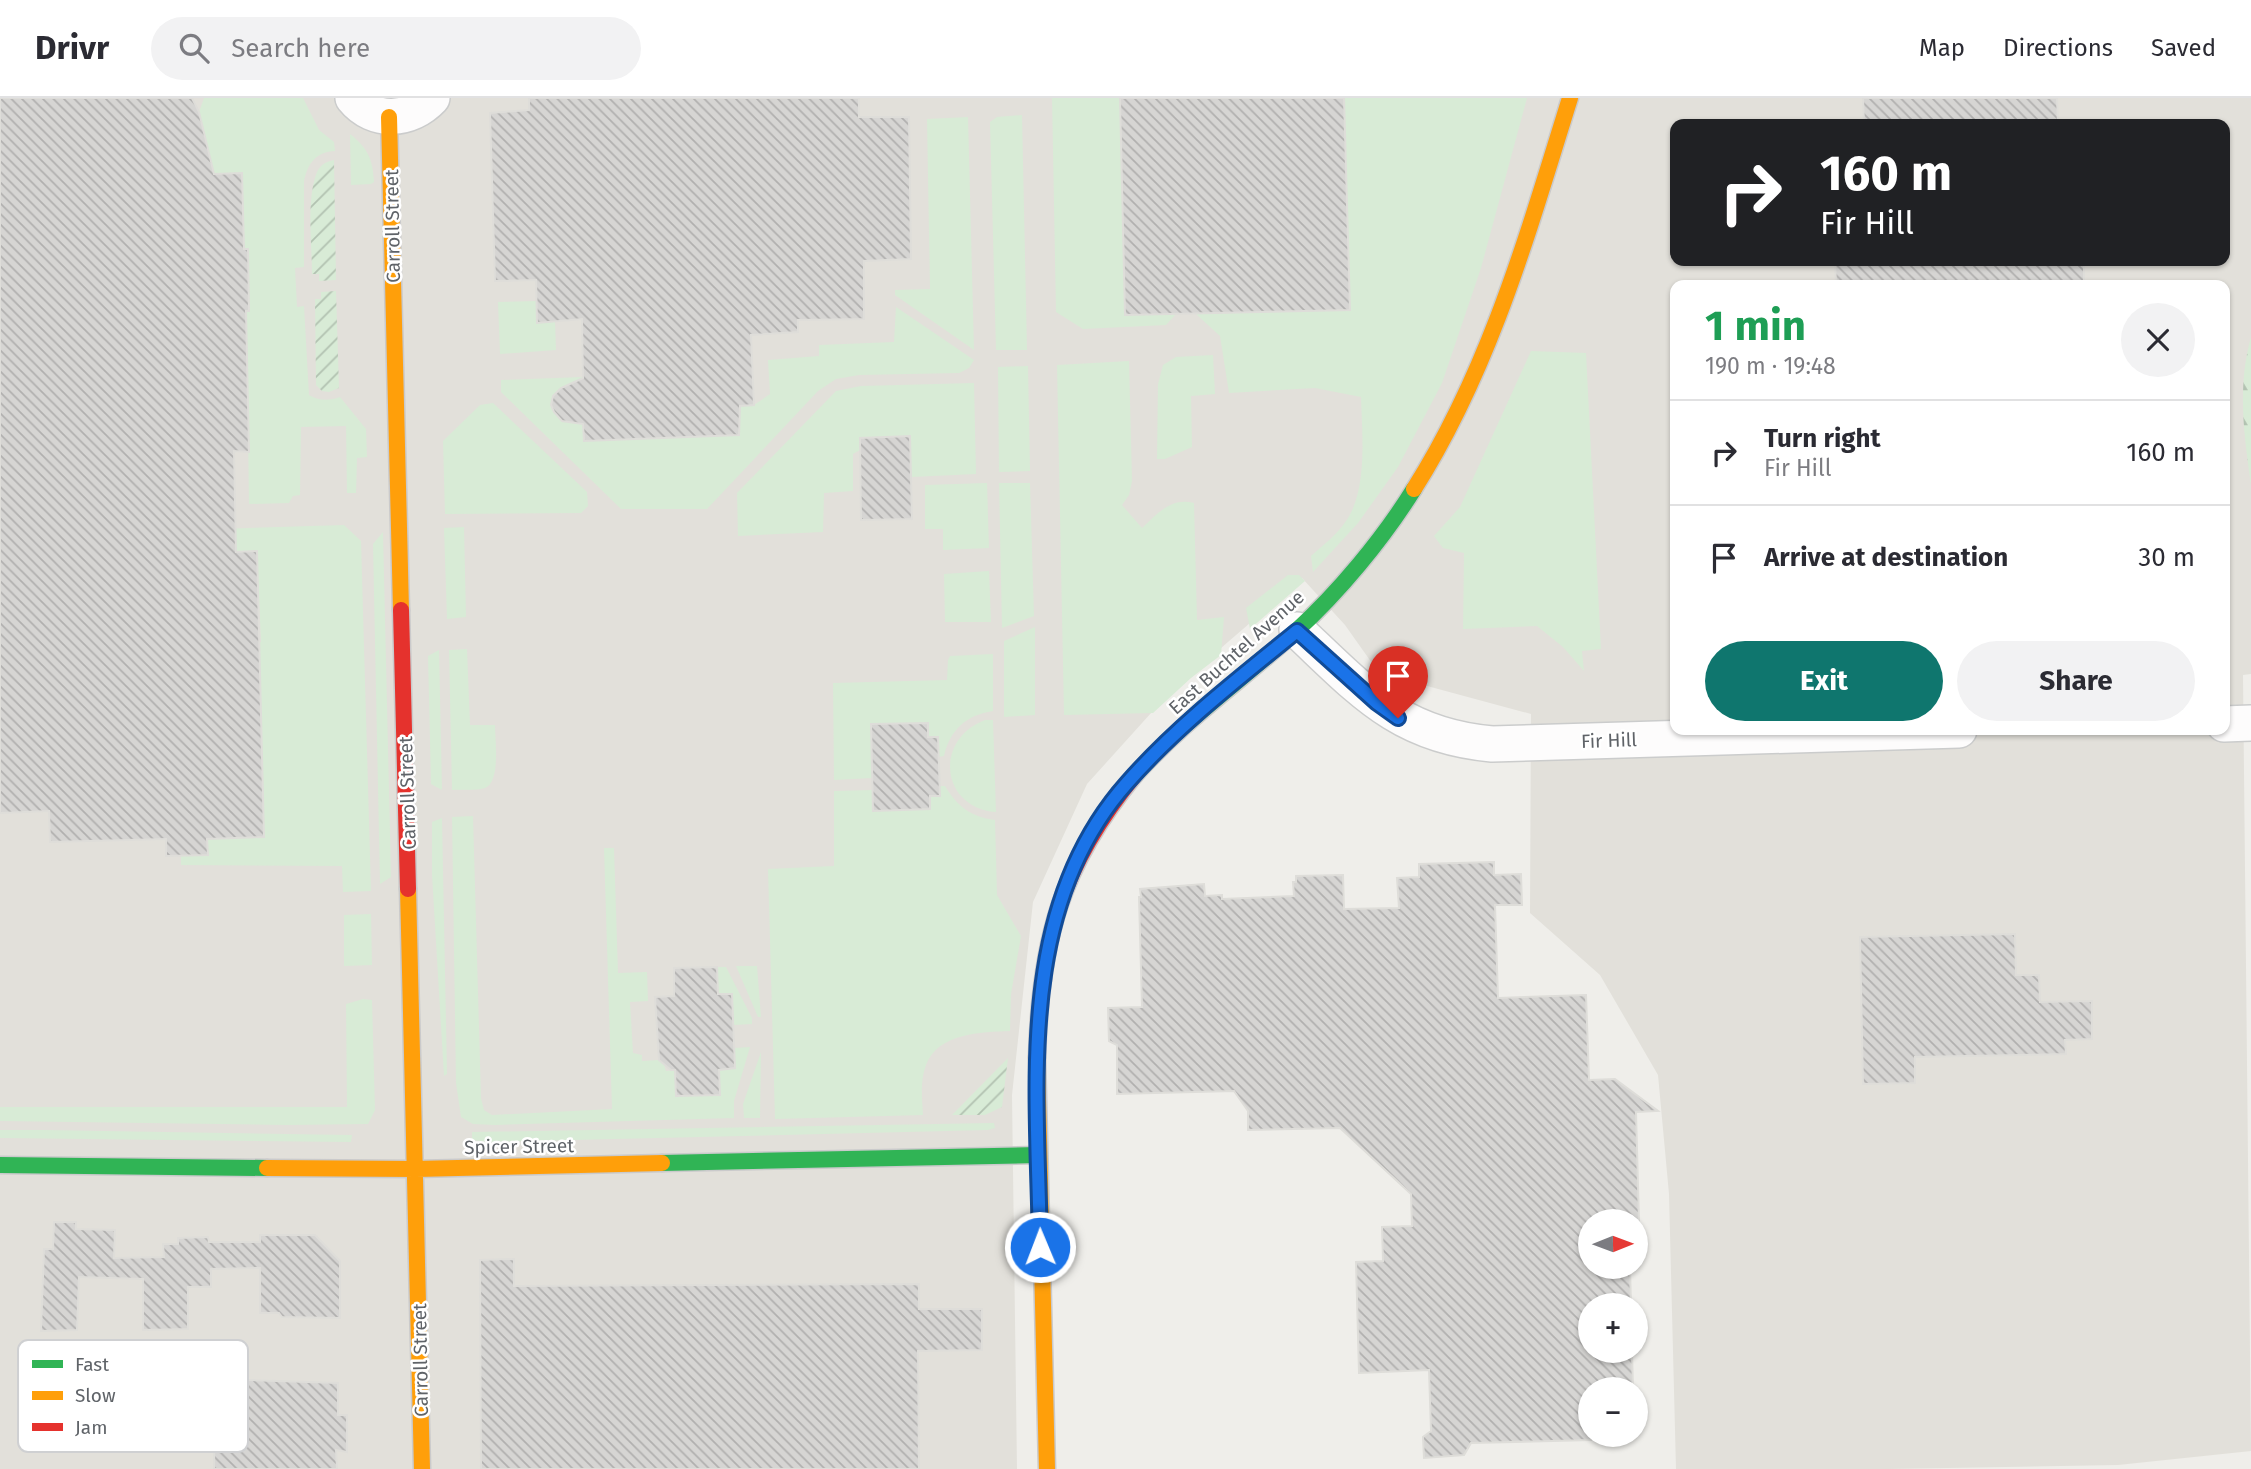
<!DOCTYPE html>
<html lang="en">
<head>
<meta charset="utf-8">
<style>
  :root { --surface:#fff; --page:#f2f2f3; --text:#2b2b33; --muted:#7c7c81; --line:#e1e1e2; --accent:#0f766e }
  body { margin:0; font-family:"Fira Sans",sans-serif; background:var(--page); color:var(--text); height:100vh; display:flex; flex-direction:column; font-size:26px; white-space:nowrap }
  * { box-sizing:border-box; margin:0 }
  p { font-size:23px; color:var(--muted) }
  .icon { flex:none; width:38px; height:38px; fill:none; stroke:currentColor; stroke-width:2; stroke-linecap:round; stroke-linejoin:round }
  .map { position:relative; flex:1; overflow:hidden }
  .panel { position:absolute; left:1670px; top:182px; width:560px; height:455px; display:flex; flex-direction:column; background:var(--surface); border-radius:14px; box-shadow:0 2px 5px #0004 }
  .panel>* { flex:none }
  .guide { position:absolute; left:1670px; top:21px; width:560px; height:147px; border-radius:14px; box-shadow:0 2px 5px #0004; background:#202124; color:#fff; overflow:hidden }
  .needle { width:46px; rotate:89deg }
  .controls { position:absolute; left:1578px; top:1111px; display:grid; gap:14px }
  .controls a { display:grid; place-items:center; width:70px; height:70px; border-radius:50%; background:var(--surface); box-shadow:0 2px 5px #0004; font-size:35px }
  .pin { position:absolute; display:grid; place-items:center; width:60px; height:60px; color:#fff; margin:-72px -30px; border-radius:50% 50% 50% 0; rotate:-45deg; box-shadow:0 0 7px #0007 }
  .pin .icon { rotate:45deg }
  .me { position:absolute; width:77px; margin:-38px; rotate:359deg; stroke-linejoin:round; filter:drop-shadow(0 0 5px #0008) }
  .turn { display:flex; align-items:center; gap:24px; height:147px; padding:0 35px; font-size:32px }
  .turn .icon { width:91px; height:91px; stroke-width:2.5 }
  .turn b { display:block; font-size:49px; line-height:60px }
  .round { display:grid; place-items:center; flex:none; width:74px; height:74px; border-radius:37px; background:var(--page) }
  .headline { display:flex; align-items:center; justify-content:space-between; height:119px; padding:0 35px }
  h1 { font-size:42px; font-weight:700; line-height:52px; color:#1e9e55 }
  .cta { display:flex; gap:14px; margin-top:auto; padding:14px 35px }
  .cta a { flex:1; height:80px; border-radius:42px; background:var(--accent); color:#fff; font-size:28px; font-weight:700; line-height:80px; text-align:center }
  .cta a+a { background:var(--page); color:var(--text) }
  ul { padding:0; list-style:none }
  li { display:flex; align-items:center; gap:21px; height:105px; padding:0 35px; border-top:2px solid var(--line) }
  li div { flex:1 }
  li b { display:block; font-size:26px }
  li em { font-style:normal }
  header { display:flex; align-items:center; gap:42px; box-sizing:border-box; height:98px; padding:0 35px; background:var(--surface); border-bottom:2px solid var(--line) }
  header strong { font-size:33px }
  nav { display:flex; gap:38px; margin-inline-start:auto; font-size:24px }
  .search { width:490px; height:63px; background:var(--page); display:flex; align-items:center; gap:18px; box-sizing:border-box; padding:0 24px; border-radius:38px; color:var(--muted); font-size:26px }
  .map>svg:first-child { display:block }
  .education { fill:#e2e0da; fill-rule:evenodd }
  .grass { fill:#d8ebd6 }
  .forest { fill:url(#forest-firs) }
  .garden { fill:url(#garden-furrows) }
  .building { fill:url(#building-back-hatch); stroke:#deddd9; stroke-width:2 }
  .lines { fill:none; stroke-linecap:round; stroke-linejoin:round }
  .street-casing { stroke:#cbcccc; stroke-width:38 }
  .fast-casing { stroke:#cacacb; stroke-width:19 }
  .slow-casing { stroke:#cacacb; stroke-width:19 }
  .jam-casing { stroke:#cacacb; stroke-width:19 }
  .street { stroke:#fdfcfc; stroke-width:35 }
  .fast { stroke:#30b455; stroke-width:16 }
  .slow { stroke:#ff9f0a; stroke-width:16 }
  .jam { stroke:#e5322d; stroke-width:16 }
  .route-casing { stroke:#114b97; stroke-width:18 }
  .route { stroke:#1a73e8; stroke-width:12 }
  .labels { text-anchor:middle; stroke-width:5; stroke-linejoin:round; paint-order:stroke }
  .street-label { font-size:19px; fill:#5f6368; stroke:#fff }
  .key { fill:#fff; stroke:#cfd0d2; stroke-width:2 }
  .key-label { font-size:19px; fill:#5f6368 }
</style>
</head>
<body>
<header>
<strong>Drivr</strong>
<div class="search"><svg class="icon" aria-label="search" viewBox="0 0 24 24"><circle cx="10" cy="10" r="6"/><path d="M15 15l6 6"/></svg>Search here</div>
<nav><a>Map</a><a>Directions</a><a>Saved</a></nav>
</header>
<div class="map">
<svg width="2251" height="1371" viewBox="0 0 2251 1371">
  <defs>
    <pattern id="forest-firs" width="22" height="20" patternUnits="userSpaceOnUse" patternTransform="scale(1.75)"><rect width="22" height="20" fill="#d8ebd6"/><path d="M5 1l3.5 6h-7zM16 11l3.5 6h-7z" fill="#b2c2b1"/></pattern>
    <pattern id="garden-furrows" width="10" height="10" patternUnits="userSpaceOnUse" patternTransform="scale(1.75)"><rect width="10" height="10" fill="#d8ebd6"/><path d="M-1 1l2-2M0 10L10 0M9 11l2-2" fill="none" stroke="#b2c2b1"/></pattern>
    <pattern id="building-back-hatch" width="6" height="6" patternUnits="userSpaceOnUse" patternTransform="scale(1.75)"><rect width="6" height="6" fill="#d6d5d3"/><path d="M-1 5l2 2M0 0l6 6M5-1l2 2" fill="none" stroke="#b1b0af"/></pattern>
  </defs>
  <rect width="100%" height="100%" fill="#efeeea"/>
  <path class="education" d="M 0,0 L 2251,0 L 2251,576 L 2243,577 L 2251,1353 L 2118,1367 L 1889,1371 L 1676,1371 L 1669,1096 L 1658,977 L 1600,877 L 1530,815 L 1531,616 L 1379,575 L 1345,527 L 1302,480 L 1170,594 L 1087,686 L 1033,804 L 1012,997 L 1017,1371 L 0,1371 ZM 1675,26 L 2224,26 L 2224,163 L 1675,163 ZM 1675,187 L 2224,187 L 2224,632 L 1675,632 Z"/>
  <path class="grass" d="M 204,0 L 303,0 L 319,32 L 334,44 L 335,53 C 316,54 308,65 304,83 L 304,169 L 295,170 L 297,209 L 304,208 L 309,297 C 320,303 329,303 340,299 L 366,331 L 367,359 L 357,360 L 356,395 L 347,395 L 346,328 L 301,329 L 300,397 L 293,398 L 289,405 L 249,406 L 247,246 L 239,214 L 249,212 L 248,152 L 244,151 L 242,75 L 214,76 L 199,14 Z
    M 1052,0 L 1120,0 L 1125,217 L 1176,216 L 1166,227 L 1083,231 L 1056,214 Z
    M 1344,0 L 1527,0 L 1481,170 L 1442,285 L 1398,369 L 1358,425 L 1313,474 L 1311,458 C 1323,447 1337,437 1346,423 C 1368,392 1362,335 1361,299 L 1315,290 L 1229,295 L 1220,238 L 1196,216 L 1350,212 Z
    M 1022,17 L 1027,252 L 996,252 L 990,24 L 997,19 Z
    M 968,19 L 974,252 L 895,197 L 895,192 L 930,191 L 927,21 Z
    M 350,36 C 368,50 373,62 374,84 L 371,86 L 351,87 Z
    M 536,203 L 537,225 L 555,223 L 556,252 L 500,256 L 498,204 Z
    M 896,209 L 974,262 L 969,270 L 959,275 L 859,277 L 836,281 L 818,293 L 707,411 L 621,411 L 501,294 L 501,282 L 583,279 L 583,287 C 556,286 541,300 562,323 L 583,324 L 584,343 L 738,337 L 738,308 L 754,307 L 770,296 L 768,262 L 819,258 L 819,247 L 894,244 Z
    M 1531,253 L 1586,255 L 1601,551 L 1582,553 L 1584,573 L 1563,549 L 1537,528 L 1463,531 L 1464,455 L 1443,450 L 1434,438 L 1460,409 Z
    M 1213,257 L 1215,296 L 1191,298 L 1192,349 L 1165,361 L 1157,361 L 1158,286 L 1163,267 L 1176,259 Z
    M 1129,263 L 1132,383 L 1129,397 L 1122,407 L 1142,430 C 1157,416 1171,399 1194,405 L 1197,522 L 1224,519 L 1221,557 L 1191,580 L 1153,615 L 1064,617 L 1057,267 Z
    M 1028,268 L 1030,373 L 999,374 L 998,269 Z
    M 974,285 L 976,376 L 911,379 L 910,338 L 860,340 L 860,352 L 853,356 L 853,393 L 824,395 L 823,434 L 738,438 L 737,395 L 836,293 L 861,288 Z
    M 493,305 L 587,394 L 588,408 L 581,415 L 445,416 L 443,343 L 480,307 Z
    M 987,385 L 989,450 L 943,452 L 943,431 L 925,431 L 925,387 Z
    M 999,385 L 1030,385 L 1034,518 L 1002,530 Z
    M 344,427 L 361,443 L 371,793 L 343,794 L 342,768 L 181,767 L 181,757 L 208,757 L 207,741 L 264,739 L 260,565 L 202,546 L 261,544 L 257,453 L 219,454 L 218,431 Z
    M 464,429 L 466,519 L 447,521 L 444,430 Z
    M 383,434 L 391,779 L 380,786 L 373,446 Z
    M 989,473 L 991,524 L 945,524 L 944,476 Z
    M 1288,477 L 1299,477 L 1305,483 L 1250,531 L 1246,510 Z
    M 1035,529 L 1035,617 L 1004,619 L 1004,543 Z
    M 467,551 L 470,627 L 495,627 C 495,641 501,684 485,690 C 475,693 462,691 452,692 L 449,552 Z
    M 439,552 L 442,692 L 431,686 L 428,558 Z
    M 993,556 L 993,613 C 966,617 950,632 944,658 L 938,659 L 928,639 L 927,625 L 871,626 L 872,680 L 834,682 L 833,585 L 947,582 L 948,562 L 950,558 Z
    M 985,622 L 993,622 L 996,714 C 941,710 933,642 985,622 Z
    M 939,688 L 945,688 C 957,708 971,719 995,722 L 997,797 L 1021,838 L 1011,896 L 1010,933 C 981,934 938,935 926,967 C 920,983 922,1000 923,1017 L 775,1021 L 768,771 L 834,768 L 834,693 L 873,692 L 873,713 L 929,711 L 930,698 L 939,698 Z
    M 473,718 L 481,1000 L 484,1012 L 492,1017 L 612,1011 L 604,750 L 614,750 L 618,875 L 647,874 L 648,903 L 630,904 L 633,955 L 642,957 L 642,963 L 659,962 L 664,967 L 666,973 L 675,972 L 677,998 L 719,997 L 719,972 L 735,970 L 734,950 L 750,949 L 734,1003 L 734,1020 L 495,1027 L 473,1026 L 461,1019 L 456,985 L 452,719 Z
    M 442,720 L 447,976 L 444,978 L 432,777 L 432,724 Z
    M 371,816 L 372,867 L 344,868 L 344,817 Z
    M 736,868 L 757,868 L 761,919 L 758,919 Z
    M 717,869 L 726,869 L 752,920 L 752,926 L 734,927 L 732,896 L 718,896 Z
    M 363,901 L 372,902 L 375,1012 L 368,1026 L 287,1027 L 0,1023 L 0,1009 L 347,1009 L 346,906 Z
    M 761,954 L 760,1020 L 744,1020 L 743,1006 Z
    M 994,1025 L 995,1030 L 988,1032 L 488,1044 L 472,1042 L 472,1034 Z
    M 0,1032 L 43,1032 L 352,1037 L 351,1044 L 0,1040 Z"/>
  <path class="forest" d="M 2251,239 L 2251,387 C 2244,338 2237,288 2251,239 Z"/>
  <path class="garden" d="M 334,62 L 336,182 L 319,183 L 319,176 L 312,176 C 312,147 306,101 317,74 C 321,66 326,64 334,62 Z
    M 336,193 L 339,290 L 329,294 L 322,293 L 316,287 L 315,201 L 321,201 L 321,194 Z
    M 1008,960 L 1002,1009 L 985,1017 L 952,1017 Z"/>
  <path class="building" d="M 0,0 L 192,0 L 199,14 L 214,76 L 242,75 L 244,151 L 248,151 L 249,213 L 246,213 L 249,354 L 234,353 L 236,454 L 257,453 L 264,739 L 207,741 L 208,757 L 166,758 L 166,741 L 50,744 L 49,713 L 0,715 Z
    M 529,0 L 859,0 L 859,19 L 909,19 L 911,161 L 864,163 L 864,221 L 798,222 L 798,234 L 751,237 L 754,307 L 740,308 L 739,337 L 584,343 L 583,326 L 562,323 L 554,314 L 551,307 L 553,298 L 561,290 L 583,280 L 582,221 L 537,225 L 536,182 L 495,183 L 490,15 L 529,12 Z
    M 1120,0 L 1344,0 L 1350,212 L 1125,217 Z
    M 1863,0 L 2057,0 L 2058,26 L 1864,26 Z
    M 1835,163 L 2084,163 L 2084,187 L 1836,187 Z
    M 910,338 L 912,421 L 861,422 L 860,340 Z
    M 928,625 L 928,639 L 938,639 L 940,698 L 930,698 L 930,711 L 873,713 L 871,626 Z
    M 1494,764 L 1494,777 L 1521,776 L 1522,807 L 1495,807 L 1498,900 L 1586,897 L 1589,982 L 1615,981 L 1658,1013 L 1636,1014 L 1639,1124 L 1591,1124 L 1591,1169 L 1630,1169 L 1631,1208 L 1591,1208 L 1591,1253 L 1632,1253 L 1633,1292 L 1591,1292 L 1591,1342 L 1471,1345 L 1464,1357 L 1424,1360 L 1423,1339 L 1431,1333 L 1429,1272 L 1359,1275 L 1356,1164 L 1383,1163 L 1382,1129 L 1412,1128 L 1411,1096 L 1340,1030 L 1248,1032 L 1248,1013 L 1234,993 L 1117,996 L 1117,947 L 1109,943 L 1108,910 L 1142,909 L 1139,799 L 1141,799 L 1140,791 L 1204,786 L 1205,798 L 1222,797 L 1222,801 L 1294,798 L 1293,784 L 1296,784 L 1296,778 L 1343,777 L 1344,811 L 1399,810 L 1397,780 L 1419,779 L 1419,766 Z
    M 2015,836 L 2016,877 L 2039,877 L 2040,904 L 2092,903 L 2092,941 L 2065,942 L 2066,956 L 1915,959 L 1915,985 L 1863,986 L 1860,839 Z
    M 717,869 L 718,896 L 732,896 L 735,970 L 719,972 L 720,997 L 676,998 L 675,972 L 671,972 L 659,962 L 655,899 L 674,898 L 674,870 Z
    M 54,1124 L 76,1124 L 76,1131 L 115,1132 L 114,1160 L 164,1159 L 163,1146 L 178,1146 L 178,1140 L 208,1139 L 209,1144 L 260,1144 L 260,1137 L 315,1137 L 340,1163 L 340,1220 L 282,1219 L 279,1215 L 260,1215 L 260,1170 L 211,1171 L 211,1189 L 188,1189 L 188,1231 L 143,1232 L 143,1181 L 79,1179 L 77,1232 L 41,1233 L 44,1151 L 53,1151 Z
    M 514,1161 L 514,1188 L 919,1186 L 919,1211 L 982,1211 L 982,1252 L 918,1253 L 919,1371 L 481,1371 L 480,1162 Z
    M 215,1281 L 338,1285 L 338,1317 L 347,1317 L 347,1354 L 336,1352 L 337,1371 L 214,1371 Z"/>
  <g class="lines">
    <defs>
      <path id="street" d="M 353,0 C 374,26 410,23 432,0
        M 1297,532 C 1361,592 1399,638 1492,646 L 1959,632
        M 2224,626 L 2251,625"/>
      <path id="fast" d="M 1135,677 C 1183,623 1242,582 1295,534 C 1338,495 1383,441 1414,391
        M 662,1065 L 1038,1057
        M 0,1067 L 267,1070"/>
      <path id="slow" d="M 389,19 L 401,512
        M 1414,391 C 1490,271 1528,135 1570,0
        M 408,791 L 422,1371
        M 1037,960 L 1047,1371
        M 267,1070 L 416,1071 L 662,1065"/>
      <path id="jam" d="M 401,512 L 408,791
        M 1037,960 C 1040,844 1060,768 1135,677"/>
    </defs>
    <use href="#street" class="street-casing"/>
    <use href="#fast" class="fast-casing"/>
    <use href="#slow" class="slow-casing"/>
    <use href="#jam" class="jam-casing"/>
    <use href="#street" class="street"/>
    <use href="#fast" class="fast"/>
    <use href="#slow" class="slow"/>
    <use href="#jam" class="jam"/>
  </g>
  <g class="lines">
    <defs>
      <path id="route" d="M 1040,1149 C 1038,993 1014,812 1127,685 C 1177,628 1238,581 1297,533 L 1377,605 L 1398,620"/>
    </defs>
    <use href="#route" class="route-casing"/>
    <use href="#route" class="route"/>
  </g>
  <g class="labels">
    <g class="street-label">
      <text transform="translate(392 128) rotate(-91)" y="7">Carroll Street</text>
      <text transform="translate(1236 554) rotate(-42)" y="7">East Buchtel Avenue</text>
      <text transform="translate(1609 642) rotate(-2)" y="7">Fir Hill</text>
      <text transform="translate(407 695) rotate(-92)" y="7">Carroll Street</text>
      <text transform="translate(519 1048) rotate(-1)" y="7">Spicer Street</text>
      <text transform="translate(420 1262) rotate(-91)" y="7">Carroll Street</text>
    </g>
  </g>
  <rect x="18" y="1242" width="230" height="112" rx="10" class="key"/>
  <rect x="32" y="1262" width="31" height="8" fill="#30b455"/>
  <rect x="32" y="1293" width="31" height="9" fill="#ff9f0a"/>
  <rect x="32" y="1325" width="31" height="8" fill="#e5322d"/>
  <g class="key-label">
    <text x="75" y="1273">Fast</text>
    <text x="75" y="1304">Slow</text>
    <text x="75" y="1336">Jam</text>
  </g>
</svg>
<div class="controls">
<a><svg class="needle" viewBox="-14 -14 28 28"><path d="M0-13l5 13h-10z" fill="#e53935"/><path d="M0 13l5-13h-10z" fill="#7c7c81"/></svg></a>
<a>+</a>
<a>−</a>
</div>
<div class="pin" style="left:1398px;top:620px;background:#d93025"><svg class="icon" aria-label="arrive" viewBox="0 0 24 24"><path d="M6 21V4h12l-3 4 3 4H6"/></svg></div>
<svg class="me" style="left:1040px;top:1149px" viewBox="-20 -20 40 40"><circle r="17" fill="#1a73e8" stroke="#fff" stroke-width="3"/><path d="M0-11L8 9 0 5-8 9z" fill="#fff"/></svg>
<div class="guide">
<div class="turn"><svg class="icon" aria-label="right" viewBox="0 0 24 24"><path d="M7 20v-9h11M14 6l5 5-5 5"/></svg><div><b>160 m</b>Fir Hill</div></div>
</div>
<section class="panel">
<div class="headline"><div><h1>1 min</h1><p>190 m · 19:48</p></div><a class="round"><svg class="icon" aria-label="close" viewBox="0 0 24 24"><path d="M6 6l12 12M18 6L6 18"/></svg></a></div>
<ul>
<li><svg class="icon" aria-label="right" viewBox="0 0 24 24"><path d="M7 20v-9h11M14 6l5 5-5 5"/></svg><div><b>Turn right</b><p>Fir Hill</p></div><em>160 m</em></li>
<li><svg class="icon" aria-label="arrive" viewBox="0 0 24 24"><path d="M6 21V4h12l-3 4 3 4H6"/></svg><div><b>Arrive at destination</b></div><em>30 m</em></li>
</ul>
<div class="cta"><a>Exit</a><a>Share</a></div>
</section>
</div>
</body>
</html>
